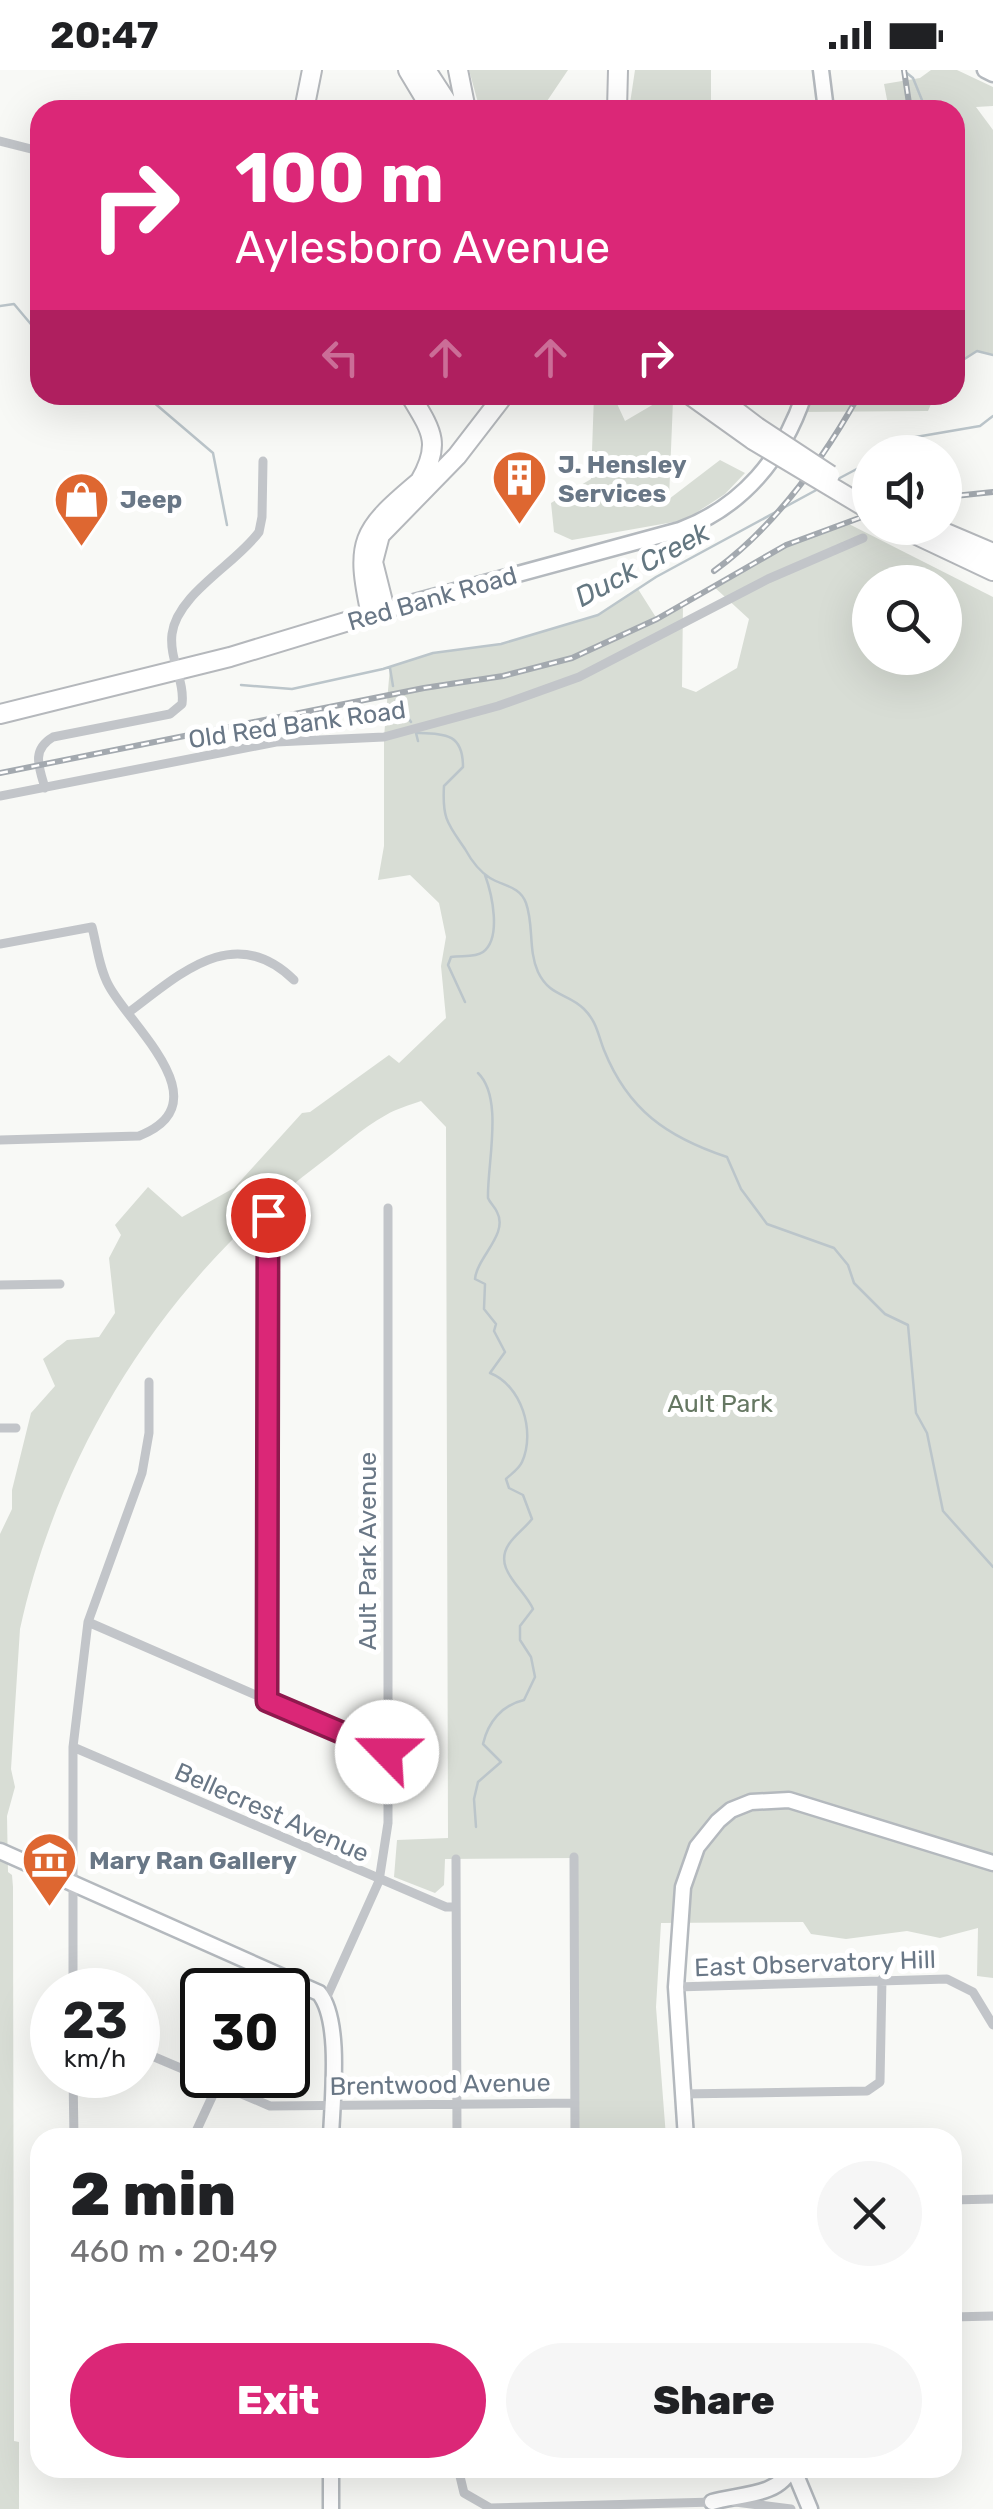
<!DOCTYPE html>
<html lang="en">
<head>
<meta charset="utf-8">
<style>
  :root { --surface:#fff; --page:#f6f6f6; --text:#202124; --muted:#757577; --accent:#db2777 }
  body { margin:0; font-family:Rubik,sans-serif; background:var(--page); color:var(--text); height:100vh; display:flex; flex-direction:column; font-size:38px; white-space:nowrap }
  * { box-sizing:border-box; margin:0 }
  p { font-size:32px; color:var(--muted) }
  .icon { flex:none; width:55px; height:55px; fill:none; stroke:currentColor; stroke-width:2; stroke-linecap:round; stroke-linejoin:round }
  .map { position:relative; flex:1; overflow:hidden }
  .sheet { position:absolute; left:30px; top:2058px; width:932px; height:350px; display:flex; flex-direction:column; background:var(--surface); border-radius:30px; box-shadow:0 10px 40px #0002 }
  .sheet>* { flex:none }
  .hud { position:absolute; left:30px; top:30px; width:935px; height:305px; border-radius:30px; box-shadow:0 10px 40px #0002; background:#db2777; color:#fff; overflow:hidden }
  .fabs { position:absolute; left:852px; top:365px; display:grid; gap:20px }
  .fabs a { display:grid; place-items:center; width:110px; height:110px; border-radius:50%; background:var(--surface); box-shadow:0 10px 40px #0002; font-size:50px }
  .speed { position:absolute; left:30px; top:1898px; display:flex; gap:20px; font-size:50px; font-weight:700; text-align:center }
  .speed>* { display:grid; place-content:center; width:130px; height:130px; border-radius:50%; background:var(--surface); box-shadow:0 10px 40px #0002; line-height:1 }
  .speed small { font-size:25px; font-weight:400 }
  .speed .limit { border:5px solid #111; border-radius:15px; background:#fff; color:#111 }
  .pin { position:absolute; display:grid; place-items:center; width:85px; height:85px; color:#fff; margin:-42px; border:5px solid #fff; border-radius:50%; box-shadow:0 2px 10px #0007 }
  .me { position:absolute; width:110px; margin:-55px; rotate:293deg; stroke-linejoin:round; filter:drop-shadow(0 0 8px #0008) }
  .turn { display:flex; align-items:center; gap:35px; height:210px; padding:0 40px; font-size:45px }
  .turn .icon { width:130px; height:130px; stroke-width:2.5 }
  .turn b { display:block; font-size:70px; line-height:85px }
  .lanes { display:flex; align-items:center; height:95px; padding:0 40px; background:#0003; justify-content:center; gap:50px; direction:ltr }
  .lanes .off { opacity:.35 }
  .round { display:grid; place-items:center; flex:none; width:105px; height:105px; border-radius:52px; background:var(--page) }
  .head { display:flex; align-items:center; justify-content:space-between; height:170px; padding:0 40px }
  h1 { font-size:60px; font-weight:800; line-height:75px }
  .primary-button { display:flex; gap:20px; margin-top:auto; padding:20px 40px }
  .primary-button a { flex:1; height:115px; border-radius:60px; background:var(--accent); color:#fff; font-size:40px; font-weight:800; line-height:115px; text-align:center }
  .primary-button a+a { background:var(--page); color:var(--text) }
  .status { display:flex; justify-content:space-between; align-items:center; height:70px; padding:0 50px; background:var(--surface); direction:ltr }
  .status svg { height:28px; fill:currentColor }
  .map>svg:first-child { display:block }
  .green { fill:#d8ddd5; fill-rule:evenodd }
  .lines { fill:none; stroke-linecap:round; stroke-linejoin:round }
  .stream { stroke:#bbc5ca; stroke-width:2.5 }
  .secondary-casing { stroke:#b4b9be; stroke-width:19 }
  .highway-casing { stroke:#b5b8bc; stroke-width:22 }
  .street { stroke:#c2c5c9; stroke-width:9 }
  .secondary { stroke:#fff; stroke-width:14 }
  .highway { stroke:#fff; stroke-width:18 }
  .rail-casing { stroke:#a3a9af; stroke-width:6 }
  .rail { stroke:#fff; stroke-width:2.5; stroke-dasharray:8; stroke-linecap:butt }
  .highway-bridge-casing { stroke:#b5b8bc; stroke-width:22; stroke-linecap:butt }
  .highway-bridge { stroke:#fff; stroke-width:18 }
  .route-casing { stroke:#8e194d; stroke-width:25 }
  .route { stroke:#db2777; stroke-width:18 }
  .labels { text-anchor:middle; stroke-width:10; stroke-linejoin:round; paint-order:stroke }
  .poi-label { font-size:25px; font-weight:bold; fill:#697786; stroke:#fff; text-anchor:start }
  .street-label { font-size:25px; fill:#697786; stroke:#fff }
  .park-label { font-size:25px; fill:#667863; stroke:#fff }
  .water-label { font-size:28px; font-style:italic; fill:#647781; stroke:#fff }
</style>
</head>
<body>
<div class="status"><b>20:47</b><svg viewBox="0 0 49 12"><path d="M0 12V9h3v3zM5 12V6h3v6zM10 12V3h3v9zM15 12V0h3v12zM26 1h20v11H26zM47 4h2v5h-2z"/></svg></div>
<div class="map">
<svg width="993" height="2439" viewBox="0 0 993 2439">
  <rect width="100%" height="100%" fill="#f8f9f6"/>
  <path class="green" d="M 469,0 L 568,0 L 541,40 L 480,40 Z
    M 635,0 L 711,0 L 711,40 L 629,40 Z
    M 931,0 L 957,0 L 993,17 L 993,36 L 976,37 L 993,60 L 993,285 L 977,281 L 955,295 L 955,40 L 889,40 L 884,14 L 920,8 Z
    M 594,325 L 613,325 L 625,351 L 654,334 L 673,330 L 669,429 L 720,390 L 745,403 L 725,424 L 685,450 L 572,470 L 554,462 L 551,433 L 591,409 Z
    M 804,325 L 935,325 L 928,341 L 797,342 Z
    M 845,452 L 993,527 L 993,1908 L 977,1906 L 978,1858 L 940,1868 L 907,1861 L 846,1869 L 811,1864 L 803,1852 L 661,1853 L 656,1937 L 666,2067 L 575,2067 L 574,1788 L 445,1789 L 444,1815 L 435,1823 L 394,1807 L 397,1770 L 448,1768 L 446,1057 L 421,1031 C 410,1035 396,1039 386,1045 C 362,1058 340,1079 318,1095 C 168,1207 60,1376 20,1559 L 11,1699 L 15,1717 L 7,1746 L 8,1802 L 12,1805 L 13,1817 L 14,2371 L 19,2372 L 19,2439 L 0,2439 L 0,1464 L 12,1439 L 12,1420 L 31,1343 L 55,1316 L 43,1289 L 67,1270 L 99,1267 L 115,1243 L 109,1188 L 121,1165 L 115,1155 L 148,1117 L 182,1147 L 234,1118 L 302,1043 L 310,1042 L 389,985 L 399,993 L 446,948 L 441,896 L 446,867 L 439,833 L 410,805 L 378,810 L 384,776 L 384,667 L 390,597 L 433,583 L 501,574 L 597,545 L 638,519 L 657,549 L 683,533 L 682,617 L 696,622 L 737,598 L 749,549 L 712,515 L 786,475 ZM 870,512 L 945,512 L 945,588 L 870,588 Z"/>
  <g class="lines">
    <path class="stream" d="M 903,0 L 913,8 L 926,40
      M 955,90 L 959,119 L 955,130
      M 0,236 L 14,234 L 40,265
      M 955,295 L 977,281 L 993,285
      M 145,325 L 213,383 L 227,455
      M 886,382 L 910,368 L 980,356 L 993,346
      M 836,410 L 870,392
      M 390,598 L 393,616
      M 241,615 L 292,619 L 383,599 L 433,583 L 501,574 L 598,545 L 656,507 L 820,418
      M 396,630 L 411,652
      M 418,671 L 416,663 C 445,664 463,663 463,697 L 444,716 C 442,749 448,754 465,779 C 471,790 479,801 490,808 C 503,816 520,816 526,833 C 534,855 528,880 538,902 C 550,927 568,923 584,939 C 597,952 598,965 604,980 C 628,1040 667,1067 727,1087 L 741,1119 L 767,1154 L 834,1178 L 848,1195 L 854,1213 L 885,1244 L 908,1255 L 916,1343 L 927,1363 L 943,1441 L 993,1497
      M 465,932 L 448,895 L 451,887 C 461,885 475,888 483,882 C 502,868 492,824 485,805
      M 476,1757 L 474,1729 L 478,1712 L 501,1692 L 483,1674 C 488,1652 502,1635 524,1630 L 535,1607 L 531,1587 L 520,1570 L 520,1556 L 533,1539 C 524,1518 492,1499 509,1474 C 515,1465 525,1458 532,1449 L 523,1425 L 509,1418 L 506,1409 C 511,1404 519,1399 522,1392 C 536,1361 521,1315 490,1303 L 505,1282 L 494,1261 L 496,1254 L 484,1239 L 485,1214 L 475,1209 C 477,1187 509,1164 497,1142 C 495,1137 490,1133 488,1128 C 487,1094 504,1028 478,1003"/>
    <defs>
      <path id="secondary" d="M 821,0 L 826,40
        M 985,0 L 993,4
        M 385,540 L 680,460 C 742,437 783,388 804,325
        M 0,1781 L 319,1923 C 342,1951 332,2031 331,2068
        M 686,2068 L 676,1917 L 683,1817 L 697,1777 L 718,1751 L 731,1740 L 751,1732 L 789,1730 L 993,1793
        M 793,2398 L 810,2439
        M 712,2432 C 738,2424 779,2427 791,2398
        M 331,2439 L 331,2398"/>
      <path id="highway" d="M 408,0 L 432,40
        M 426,0 L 452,40
        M 458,0 L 466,40
        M 304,40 L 312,0
        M 617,40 L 618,0
        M 410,325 C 431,360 442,373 420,411
        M 690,325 L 753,370
        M 715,325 L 757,357
        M 902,458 L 993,501
        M 934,458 L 993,483
        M 371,545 C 355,471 361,461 418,413
        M 0,644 L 230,587 L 385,540 L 373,492 L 380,465 L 457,386 L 504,325"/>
    </defs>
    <use href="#secondary" class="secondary-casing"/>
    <use href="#highway" class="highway-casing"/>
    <path class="street" d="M 0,71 L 39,81
      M 45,718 C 39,697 31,680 53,667 L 170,644 L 182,634 C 185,611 169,589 172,564 C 177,524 236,494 259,462 L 262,447 L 263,391
      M 0,726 L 276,672 L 384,667 L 498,636 L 579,607 L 768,509 L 863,468
      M 0,874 L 92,857 C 97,876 99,898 109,916 C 131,957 223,1033 139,1066 L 0,1070
      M 128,943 C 179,905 234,851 294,910
      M 0,1215 L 60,1214
      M 0,1358 L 16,1358
      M 88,1552 L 387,1682
      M 267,1631 L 269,1145
      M 73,1677 L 446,1837 L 456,1837
      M 574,1787 L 575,2068
      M 456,1789 L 457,2068
      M 676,1917 L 947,1909 L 973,1922 L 993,1955
      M 73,1920 L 73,1677 L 88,1552 L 142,1403 L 149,1363 L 149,1312
      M 325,1931 L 379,1811 L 388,1753 L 388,1138
      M 138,1980 L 270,2036 L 575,2033
      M 73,2005 L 74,2068
      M 681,2024 L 867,2021 L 880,2012 L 882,1909
      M 193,2068 L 218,2014
      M 952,2130 L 993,2129
      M 952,2247 L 993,2246
      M 458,2398 L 464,2423 L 490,2438 L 714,2432
      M 735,2432 L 791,2439"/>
    <use href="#secondary" class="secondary"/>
    <use href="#highway" class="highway"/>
    <defs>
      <path id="rail" d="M 904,0 L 910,40
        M 945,427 L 993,422
        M 714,501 C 776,456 822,391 859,325
        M 0,703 L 424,618 L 503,606 L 572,588 L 657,549 L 786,475 L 870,444"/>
    </defs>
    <use href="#rail" class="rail-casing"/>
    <use href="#rail" class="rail"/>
    <defs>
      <path id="highway-bridge" d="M 757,357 L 830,405
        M 753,370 L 870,440"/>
    </defs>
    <use href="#highway-bridge" class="highway-bridge-casing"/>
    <use href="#highway-bridge" class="highway-bridge"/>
  </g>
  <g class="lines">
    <defs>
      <path id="route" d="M 268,1145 L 267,1631 L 387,1682"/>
    </defs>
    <use href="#route" class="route-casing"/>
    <use href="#route" class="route"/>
  </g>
  <defs>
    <symbol id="building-pin" viewBox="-11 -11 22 30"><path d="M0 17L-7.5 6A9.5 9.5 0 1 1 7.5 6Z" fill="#de6731" stroke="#fff"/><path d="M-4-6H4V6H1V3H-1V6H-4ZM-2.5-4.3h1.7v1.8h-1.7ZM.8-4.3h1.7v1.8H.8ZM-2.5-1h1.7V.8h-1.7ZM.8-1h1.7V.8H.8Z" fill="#fff"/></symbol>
    <symbol id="shop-pin" viewBox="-11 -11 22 30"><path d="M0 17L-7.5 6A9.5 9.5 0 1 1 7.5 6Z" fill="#de6731" stroke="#fff"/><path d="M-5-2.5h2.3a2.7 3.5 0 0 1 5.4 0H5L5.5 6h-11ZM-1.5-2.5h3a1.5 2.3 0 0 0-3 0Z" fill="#fff"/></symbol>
    <symbol id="museum-pin" viewBox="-11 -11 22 30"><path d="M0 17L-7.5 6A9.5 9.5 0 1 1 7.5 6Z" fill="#de6731" stroke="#fff"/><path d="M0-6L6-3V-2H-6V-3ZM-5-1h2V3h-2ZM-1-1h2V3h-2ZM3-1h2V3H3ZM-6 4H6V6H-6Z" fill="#fff"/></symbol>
  </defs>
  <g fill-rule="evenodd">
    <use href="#building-pin" x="488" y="376" width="63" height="86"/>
    <use href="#shop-pin" x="50" y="398" width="63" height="86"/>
    <use href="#museum-pin" x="18" y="1758" width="63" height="86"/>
  </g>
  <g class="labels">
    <g class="poi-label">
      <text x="558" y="403">J. Hensley<tspan x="558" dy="29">Services</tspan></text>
      <text x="120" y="438">Jeep</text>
      <text x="89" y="1799">Mary Ran Gallery</text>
    </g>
    <g class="street-label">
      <text transform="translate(432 528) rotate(-16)" y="9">Red Bank Road</text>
      <text transform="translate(297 654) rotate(-8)" y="9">Old Red Bank Road</text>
      <text transform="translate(367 1481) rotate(-90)" y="9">Ault Park Avenue</text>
      <text transform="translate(272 1742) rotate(24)" y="9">Bellecrest Avenue</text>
      <text transform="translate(815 1893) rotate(-2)" y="9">East Observatory Hill</text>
      <text transform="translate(440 2014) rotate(-1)" y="9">Brentwood Avenue</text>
    </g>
    <g class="park-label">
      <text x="720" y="1342">Ault Park</text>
    </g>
    <g class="water-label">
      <text transform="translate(642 494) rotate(-28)" y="10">Duck Creek</text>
    </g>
  </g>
</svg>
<div class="fabs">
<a><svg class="icon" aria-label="sound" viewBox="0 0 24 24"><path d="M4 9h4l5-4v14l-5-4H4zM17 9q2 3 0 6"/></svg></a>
<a><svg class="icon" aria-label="search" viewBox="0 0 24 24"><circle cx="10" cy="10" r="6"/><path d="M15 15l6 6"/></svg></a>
</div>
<div class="speed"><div>23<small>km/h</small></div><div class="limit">30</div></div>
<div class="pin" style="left:268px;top:1145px;background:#d93025"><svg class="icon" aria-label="arrive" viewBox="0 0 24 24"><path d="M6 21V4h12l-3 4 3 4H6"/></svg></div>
<svg class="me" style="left:387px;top:1682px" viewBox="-20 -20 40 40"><circle r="19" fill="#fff"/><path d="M0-13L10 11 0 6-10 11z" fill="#db2777"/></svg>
<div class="hud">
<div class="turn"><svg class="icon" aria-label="right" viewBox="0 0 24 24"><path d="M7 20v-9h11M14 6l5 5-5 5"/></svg><div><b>100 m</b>Aylesboro Avenue</div></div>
<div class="lanes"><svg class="icon off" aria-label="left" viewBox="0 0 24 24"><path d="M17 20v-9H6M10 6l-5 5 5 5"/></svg><svg class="icon off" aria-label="ahead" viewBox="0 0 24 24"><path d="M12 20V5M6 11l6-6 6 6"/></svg><svg class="icon off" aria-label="ahead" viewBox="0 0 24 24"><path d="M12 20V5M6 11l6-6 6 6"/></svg><svg class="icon" aria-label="right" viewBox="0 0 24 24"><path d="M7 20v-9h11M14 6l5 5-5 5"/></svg></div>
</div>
<section class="sheet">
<div class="head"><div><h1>2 min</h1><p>460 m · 20:49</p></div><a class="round"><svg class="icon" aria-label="close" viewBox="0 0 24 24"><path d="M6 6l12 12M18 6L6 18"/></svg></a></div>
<div class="primary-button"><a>Exit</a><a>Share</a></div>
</section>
</div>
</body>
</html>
